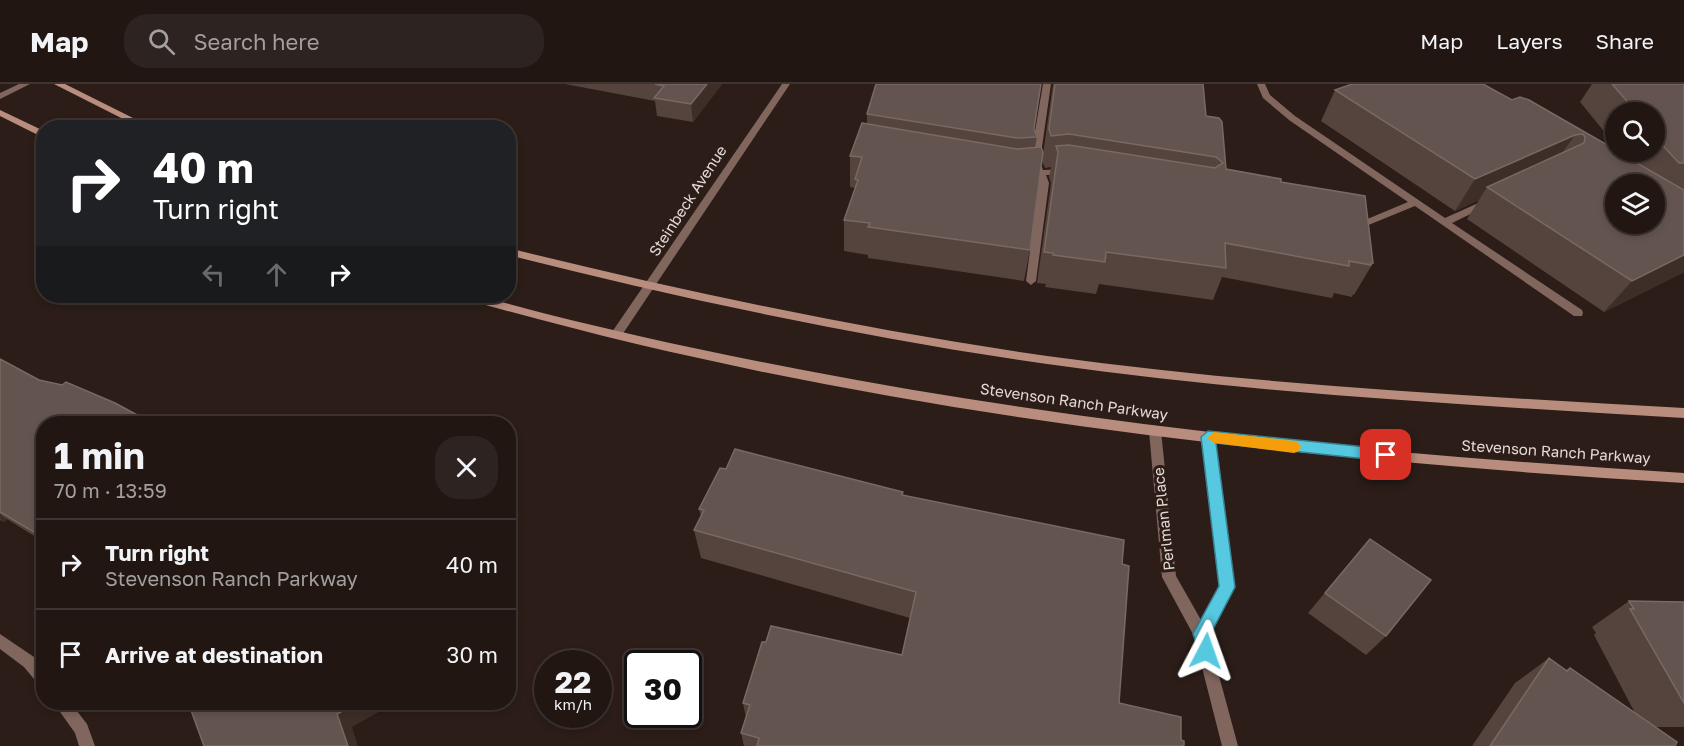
<!DOCTYPE html>
<html lang="en">
<head>
<meta charset="utf-8">
<style>
  :root { --surface:#211612; --page:#2d2320; --text:#f1f3f6; --muted:#a29f9f; --line:#3e3532 }
  body { margin:0; font-family:"Golos Text",sans-serif; background:var(--page); color:var(--text); height:100vh; display:flex; flex-direction:column; font-size:22px; white-space:nowrap }
  * { box-sizing:border-box; margin:0 }
  p { font-size:20px; color:var(--muted) }
  .icon { flex:none; width:33px; height:33px; fill:none; stroke:currentColor; stroke-width:2; stroke-linecap:round; stroke-linejoin:round }
  .map { position:relative; flex:1; overflow:hidden }
  .drawer { position:absolute; left:36px; top:332px; width:480px; height:294px; display:flex; flex-direction:column; background:var(--surface); border-radius:24px; box-shadow:0 3px 9px #0003,0 0 0 2px var(--line) }
  .drawer>* { flex:none }
  .top-card { position:absolute; left:36px; top:36px; width:480px; height:183px; border-radius:24px; box-shadow:0 3px 9px #0003,0 0 0 2px var(--line); background:#202124; color:#fff; overflow:hidden }
  .fabs { position:absolute; left:1605px; top:18px; display:grid; gap:12px }
  .fabs a { display:grid; place-items:center; width:60px; height:60px; border-radius:50%; background:var(--surface); box-shadow:0 3px 9px #0003,0 0 0 2px var(--line); font-size:30px }
  .speed { position:absolute; left:534px; top:566px; display:flex; gap:12px; font-size:30px; font-weight:700; text-align:center }
  .speed>* { display:grid; place-content:center; width:78px; height:78px; border-radius:50%; background:var(--surface); box-shadow:0 3px 9px #0003,0 0 0 2px var(--line); line-height:1 }
  .speed small { font-size:15px; font-weight:400 }
  .speed .limit { border:3px solid #111; border-radius:9px; background:#fff; color:#111 }
  .pin { position:absolute; display:grid; place-items:center; width:51px; height:51px; color:#fff; margin:-26px; border-radius:12px; box-shadow:0 3px 9px #0006 }
  .me { position:absolute; width:66px; margin:-33px; rotate:4deg; stroke-linejoin:round; filter:drop-shadow(0 0 4px #0008) }
  .turn { display:flex; align-items:center; gap:21px; height:126px; padding:0 18px; font-size:27px }
  .turn .icon { width:78px; height:78px; stroke-width:2.5 }
  .turn b { display:block; font-size:42px; line-height:51px }
  .lanes { display:flex; align-items:center; height:57px; padding:0 18px; background:#0003; justify-content:center; gap:30px; direction:ltr }
  .lanes .off { opacity:.35 }
  .round { display:grid; place-items:center; flex:none; width:63px; height:63px; border-radius:24px; background:var(--page) }
  .overview { display:flex; align-items:center; justify-content:space-between; height:102px; padding:0 18px }
  h1 { font-size:36px; font-weight:700; line-height:45px }
  ul { padding:0; list-style:none }
  li { display:flex; align-items:center; gap:18px; height:90px; padding:0 18px; border-top:2px solid var(--line) }
  li div { flex:1 }
  li b { display:block; font-size:22px }
  li em { font-style:normal }
  header { display:flex; align-items:center; gap:36px; box-sizing:border-box; height:84px; padding:0 30px; background:var(--surface); border-bottom:2px solid var(--line) }
  header strong { font-size:28px }
  nav { display:flex; gap:33px; margin-inline-start:auto; font-size:21px }
  .search { width:420px; height:54px; background:var(--page); display:flex; align-items:center; gap:15px; box-sizing:border-box; padding:0 21px; border-radius:24px; color:var(--muted); font-size:22px }
  .map>svg:first-child { display:block }
  .lines { fill:none; stroke-linecap:round; stroke-linejoin:round }
  .service { fill:#81665d; fill-rule:evenodd }
  .minor { fill:#81665d; fill-rule:evenodd }
  .secondary { fill:#b88d7e; fill-rule:evenodd }
  .wall { fill:#55443e; fill-rule:evenodd }
  .shaded-wall { fill:#3e2e28 }
  .building { fill:#64544f; stroke:#786964; stroke-width:1.5; fill-rule:evenodd }
  .route { fill:#56c9e1; stroke:#388392; stroke-width:1.5 }
  .slow { fill:#f59e0b }
  .labels { text-anchor:middle; stroke-width:6; stroke-linejoin:round; paint-order:stroke }
  .street-label { font-size:15px; fill:#e4d9d6; stroke:#2c1d18 }
</style>
</head>
<body>
<header>
<strong>Map</strong>
<div class="search"><svg class="icon" aria-label="search" viewBox="0 0 24 24"><circle cx="10" cy="10" r="6"/><path d="M15 15l6 6"/></svg>Search here</div>
<nav><a>Map</a><a>Layers</a><a>Share</a></nav>
</header>
<div class="map">
<svg width="1684" height="662" viewBox="0 0 1684 662">
  <rect width="100%" height="100%" fill="#2c1d18"/>
  <g class="lines">
    <path class="service" d="M 1043,0 L 1051,0 L 1040,77 L 1043,86 L 1067,85 L 1072,88 L 1067,91 L 1046,91 L 1049,99 L 1036,197 L 1031,201 L 1026,197 L 1039,99 L 1036,92 L 1024,92 L 1019,89 L 1024,86 L 1034,86 L 1030,77 Z
      M 1257,0 L 1265,0 L 1270,11 L 1295,32 L 1445,134 L 1485,116 L 1491,116 L 1491,120 L 1452,139 L 1582,226 L 1583,229 L 1582,232 L 1574,232 L 1415,122 L 1366,142 L 1348,139 L 1348,135 L 1365,136 L 1408,118 L 1289,36 L 1263,14 Z"/>
    <path class="minor" d="M 19,0 L 30,0 L 0,15 L 0,9 Z
      M 782,0 L 790,0 L 620,254 L 612,254 L 610,251 L 612,248 Z
      M 1155,342 L 1159,344 L 1161,347 L 1176,492 L 1201,536 L 1220,502 L 1202,353 L 1204,350 L 1212,350 L 1214,353 L 1234,503 L 1208,551 L 1238,662 L 1222,662 L 1194,552 L 1162,493 L 1149,347 L 1151,344 Z
      M 0,550 L 34,573 L 44,584 L 44,603 L 39,601 L 24,583 L 0,565 Z
      M 53,618 L 70,618 L 87,640 L 95,662 L 79,662 L 75,649 Z"/>
    <path class="secondary" d="M 54,0 L 65,0 L 153,44 L 141,44 Z
      M 0,26 L 44,47 L 44,54 L 0,32 Z
      M 508,164 C 686,208 866,246 1047,272 C 1258,301 1472,312 1684,324 L 1684,334 C 1472,321 1258,310 1047,280 C 866,254 686,216 508,171 Z
      M 464,212 L 480,212 C 587,242 694,265 803,286 C 1094,342 1388,371 1684,389 L 1684,399 C 1274,374 861,329 465,215 Z"/>
  </g>
  <path class="wall" d="M 565,0 L 722,0 L 693,38 L 657,32 L 655,17 Z
    M 1053,0 L 1203,0 L 1206,32 L 1226,85 L 1281,98 L 1373,179 L 1354,211 L 1353,210 L 1352,213 L 1334,209 L 1332,214 L 1222,193 L 1213,216 L 1099,200 L 1096,210 L 1045,203 L 1046,200 L 1037,199 L 1051,99 L 1049,93 L 1051,83 L 1045,84 L 1042,77 Z
    M 1592,0 L 1684,0 L 1684,188 L 1604,228 L 1467,135 L 1479,116 L 1455,127 L 1321,37 L 1335,6 L 1512,16 L 1614,65 L 1605,54 L 1607,51 L 1580,18 ZM 1616,28 L 1654,28 L 1654,68 L 1616,68 Z
    M 867,30 L 1034,45 L 1037,53 L 1035,63 L 1030,166 L 1024,197 L 868,174 L 868,171 L 844,167 L 844,136 L 855,105 L 855,104 L 850,103 L 850,72 L 867,40 Z
    M 0,275 L 44,339 L 44,458 L 7,435 L 4,438 L 0,436 Z
    M 726,385 L 903,408 L 902,411 L 1122,480 L 1119,619 L 1181,656 L 1184,662 L 744,662 L 741,649 L 746,634 L 743,619 L 902,571 L 910,534 L 701,474 L 694,446 L 701,432 L 699,425 Z
    M 1370,455 L 1386,552 L 1366,571 L 1308,529 Z
    M 1629,517 L 1684,518 L 1684,643 L 1655,643 L 1675,662 L 1472,662 L 1515,599 L 1549,574 L 1566,586 L 1570,584 L 1635,629 L 1594,551 L 1596,549 L 1592,543 Z"/>
  <path class="shaded-wall" d="M 707,0 L 722,0 L 693,38 L 691,20 Z
    M 1575,51 L 1553,82 L 1487,103 L 1479,116 L 1455,127 L 1475,95 Z
    M 1684,171 L 1684,188 L 1604,228 L 1632,197 Z
    M 0,430 L 7,435 L 4,438 L 0,435 Z
    M 359,618 L 381,618 L 384,625 L 352,643 L 358,662 L 348,662 L 337,630 Z"/>
  <path class="building" d="M 655,0 L 707,0 L 691,20 L 654,14 L 664,2 Z
    M 876,0 L 1041,0 L 1034,45 L 1037,53 L 1017,54 L 867,30 Z
    M 1055,0 L 1203,0 L 1206,32 L 1219,34 L 1222,38 L 1226,85 L 1281,95 L 1281,98 L 1365,112 L 1373,179 L 1371,179 L 1371,181 L 1349,177 L 1349,182 L 1225,159 L 1226,184 L 1106,168 L 1105,178 L 1053,171 L 1053,169 L 1044,168 L 1058,68 L 1056,62 L 1069,61 L 1215,84 L 1223,79 L 1216,73 L 1069,50 L 1051,52 L 1049,45 Z
    M 1352,0 L 1483,0 L 1512,16 L 1520,13 L 1529,16 L 1616,66 L 1616,68 L 1618,68 L 1684,106 L 1684,171 L 1632,197 L 1487,103 L 1584,59 L 1585,53 L 1583,50 L 1575,51 L 1475,95 L 1335,6 ZM 1616,100 L 1654,100 L 1654,140 L 1616,140 Z
    M 1612,0 L 1684,0 L 1684,79 L 1679,79 L 1654,52 L 1654,28 L 1633,28 L 1628,23 L 1632,23 Z
    M 862,39 L 1017,65 L 1041,63 L 1043,68 L 1030,166 L 868,143 L 870,139 L 844,136 L 858,96 L 855,95 L 862,73 L 850,72 Z
    M 0,275 L 39,296 L 62,301 L 66,298 L 115,319 L 152,339 L 44,339 L 44,454 L 0,428 Z
    M 735,365 L 903,408 L 902,411 L 1124,456 L 1122,480 L 1129,482 L 1119,619 L 1181,633 L 1181,656 L 1184,657 L 1184,662 L 757,662 L 759,654 L 741,649 L 750,621 L 743,619 L 762,558 L 766,558 L 771,542 L 902,571 L 916,508 L 694,446 L 704,426 L 699,425 L 720,384 L 726,385 Z
    M 1370,455 L 1431,496 L 1386,552 L 1325,509 Z
    M 1629,517 L 1684,518 L 1684,619 L 1630,525 L 1634,525 Z
    M 1549,574 L 1567,587 L 1570,584 L 1677,658 L 1675,662 L 1490,662 Z
    M 188,618 L 359,618 L 337,630 L 348,662 L 204,662 Z"/>
  <path class="route" d="M 1208,347 L 1386,365 L 1391,367 L 1393,371 L 1391,375 L 1386,377 L 1216,359 L 1235,503 L 1210,551 L 1214,567 L 1211,572 L 1206,575 L 1200,572 L 1193,550 L 1219,502 L 1201,353 Z"/>
  <path class="slow" d="M 1214,348 L 1294,357 L 1299,359 L 1301,363 L 1299,367 L 1294,369 L 1214,359 L 1207,354 Z"/>
  <g class="labels">
    <g class="street-label">
      <text transform="translate(688 117) rotate(-57)" y="5">Steinbeck Avenue</text>
      <text transform="translate(1074 318) rotate(8)" y="5">Stevenson Ranch Parkway</text>
      <text transform="translate(1556 368) rotate(4)" y="5">Stevenson Ranch Parkway</text>
      <text transform="translate(1164 435) rotate(-96)" y="5">Perlman Place</text>
    </g>
  </g>
</svg>
<div class="fabs">
<a><svg class="icon" aria-label="search" viewBox="0 0 24 24"><circle cx="10" cy="10" r="6"/><path d="M15 15l6 6"/></svg></a>
<a><svg class="icon" aria-label="layers" viewBox="0 0 24 24"><path d="M12 4l9 5-9 5-9-5zM3 14l9 5 9-5"/></svg></a>
</div>
<div class="speed"><div>22<small>km/h</small></div><div class="limit">30</div></div>
<div class="pin" style="left:1386px;top:371px;background:#d93025"><svg class="icon" aria-label="arrive" viewBox="0 0 24 24"><path d="M6 21V4h12l-3 4 3 4H6"/></svg></div>
<svg class="me" style="left:1206px;top:567px" viewBox="-20 -20 40 40"><path d="M0-17L14 15 0 8-14 15z" fill="#56c9e1" stroke="#fff" stroke-width="4"/></svg>
<div class="top-card">
<div class="turn"><svg class="icon" aria-label="right" viewBox="0 0 24 24"><path d="M7 20v-9h11M14 6l5 5-5 5"/></svg><div><b>40 m</b>Turn right</div></div>
<div class="lanes"><svg class="icon off" aria-label="left" viewBox="0 0 24 24"><path d="M17 20v-9H6M10 6l-5 5 5 5"/></svg><svg class="icon off" aria-label="ahead" viewBox="0 0 24 24"><path d="M12 20V5M6 11l6-6 6 6"/></svg><svg class="icon" aria-label="right" viewBox="0 0 24 24"><path d="M7 20v-9h11M14 6l5 5-5 5"/></svg></div>
</div>
<section class="drawer">
<div class="overview"><div><h1>1 min</h1><p>70 m · 13:59</p></div><a class="round"><svg class="icon" aria-label="close" viewBox="0 0 24 24"><path d="M6 6l12 12M18 6L6 18"/></svg></a></div>
<ul>
<li><svg class="icon" aria-label="right" viewBox="0 0 24 24"><path d="M7 20v-9h11M14 6l5 5-5 5"/></svg><div><b>Turn right</b><p>Stevenson Ranch Parkway</p></div><em>40 m</em></li>
<li><svg class="icon" aria-label="arrive" viewBox="0 0 24 24"><path d="M6 21V4h12l-3 4 3 4H6"/></svg><div><b>Arrive at destination</b></div><em>30 m</em></li>
</ul>
</section>
</div>
</body>
</html>
